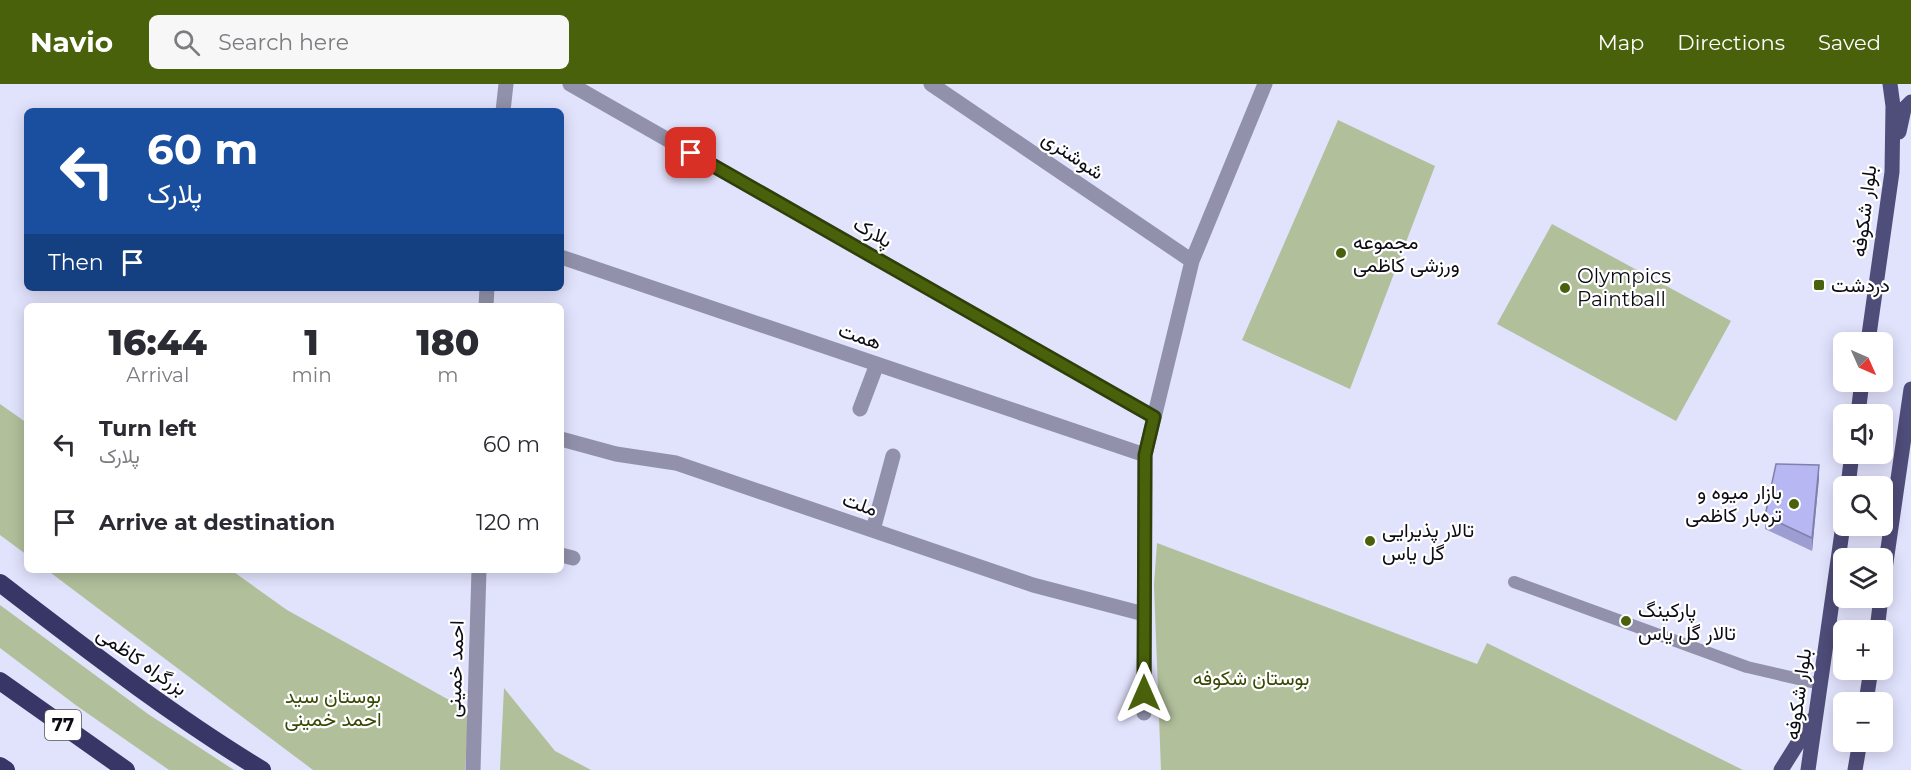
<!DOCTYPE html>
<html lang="en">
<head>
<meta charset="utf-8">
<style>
  :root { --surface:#fff; --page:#f7f7f7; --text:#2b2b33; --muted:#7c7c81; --accent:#4a610c }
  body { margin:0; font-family:Montserrat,Vazirmatn,sans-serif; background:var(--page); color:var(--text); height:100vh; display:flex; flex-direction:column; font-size:22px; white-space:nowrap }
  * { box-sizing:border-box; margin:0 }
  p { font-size:20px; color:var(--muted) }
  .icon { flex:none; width:33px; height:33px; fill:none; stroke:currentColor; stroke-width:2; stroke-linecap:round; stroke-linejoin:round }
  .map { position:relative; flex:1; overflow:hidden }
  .details { position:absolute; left:24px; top:219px; width:540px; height:270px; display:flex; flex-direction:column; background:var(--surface); border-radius:9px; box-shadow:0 3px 15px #0003 }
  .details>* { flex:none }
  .banner { position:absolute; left:24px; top:24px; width:540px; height:183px; border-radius:9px; box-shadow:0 3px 15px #0003; background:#1a4fa0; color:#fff; overflow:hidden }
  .needle { width:39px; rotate:135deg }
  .tools { position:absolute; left:1833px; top:248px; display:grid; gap:12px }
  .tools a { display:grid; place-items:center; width:60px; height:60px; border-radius:9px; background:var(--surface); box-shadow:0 3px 15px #0003; font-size:30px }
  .pin { position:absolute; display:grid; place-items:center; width:51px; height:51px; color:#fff; margin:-26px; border-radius:12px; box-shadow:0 3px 9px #0006 }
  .me { position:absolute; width:66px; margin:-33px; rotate:0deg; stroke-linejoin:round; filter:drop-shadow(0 0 4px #0008) }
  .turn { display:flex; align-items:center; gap:21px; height:126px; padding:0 24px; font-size:27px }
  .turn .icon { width:78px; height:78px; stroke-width:2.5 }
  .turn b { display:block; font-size:42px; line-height:51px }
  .then { display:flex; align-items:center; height:57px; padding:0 24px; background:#0003; gap:12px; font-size:22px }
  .eta { display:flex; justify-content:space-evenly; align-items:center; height:102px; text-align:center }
  .eta b { font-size:36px; font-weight:800; line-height:42px }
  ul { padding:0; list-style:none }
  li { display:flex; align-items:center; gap:18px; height:78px; padding:0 24px }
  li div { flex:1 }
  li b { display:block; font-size:22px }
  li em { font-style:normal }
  header { display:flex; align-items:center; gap:36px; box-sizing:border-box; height:84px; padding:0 30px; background:var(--accent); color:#fff }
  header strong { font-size:28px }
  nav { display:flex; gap:33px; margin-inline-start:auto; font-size:21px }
  .search { width:420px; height:54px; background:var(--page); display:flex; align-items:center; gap:15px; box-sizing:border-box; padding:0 21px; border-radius:9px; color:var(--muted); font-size:22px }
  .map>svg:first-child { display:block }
  .green { fill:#b1bf9b }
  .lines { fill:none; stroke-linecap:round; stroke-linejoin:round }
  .lane { stroke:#9191ab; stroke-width:12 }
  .street { stroke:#9191ab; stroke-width:15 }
  .primary { stroke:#4f4d79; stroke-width:15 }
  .highway { stroke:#383567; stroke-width:18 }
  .wall { fill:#9d9dd1 }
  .shaded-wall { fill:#8080aa }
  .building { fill:#b7b7f3; stroke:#8080aa; stroke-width:1.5 }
  .route-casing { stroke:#303f08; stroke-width:15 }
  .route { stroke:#4a610c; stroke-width:10 }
  .poi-dot { fill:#4a610c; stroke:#fff; stroke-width:2 }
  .labels { text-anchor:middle; stroke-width:4.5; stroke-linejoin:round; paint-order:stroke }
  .shield { fill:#fff; stroke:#56555b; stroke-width:1.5 }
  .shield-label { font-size:18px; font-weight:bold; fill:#0d0c15 }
  .street-label { font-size:20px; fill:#0d0c15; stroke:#fff }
  .poi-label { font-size:20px; fill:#0d0c15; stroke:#fff; text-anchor:start }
  .park-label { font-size:20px; fill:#364801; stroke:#fff }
</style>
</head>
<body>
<header>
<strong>Navio</strong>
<div class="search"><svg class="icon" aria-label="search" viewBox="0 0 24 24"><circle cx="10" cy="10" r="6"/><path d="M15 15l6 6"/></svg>Search here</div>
<nav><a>Map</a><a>Directions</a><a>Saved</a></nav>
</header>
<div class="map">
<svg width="1911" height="686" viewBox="0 0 1911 686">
  <rect width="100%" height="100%" fill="#e1e2fc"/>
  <path class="green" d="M 1338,36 L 1435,82 L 1350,305 L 1242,256 Z
    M 1552,140 L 1731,237 L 1676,337 L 1497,240 Z
    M 0,320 L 27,339 L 27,471 L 0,451 Z
    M 1157,459 L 1477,580 L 1487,559 L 1743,686 L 1161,686 L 1154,501 Z
    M 47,486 L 231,486 L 287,526 L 469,627 L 465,686 L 313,686 Z
    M 0,521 L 148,630 L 234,686 L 169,686 L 77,622 L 0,564 Z
    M 504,604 L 555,667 L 591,686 L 500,686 Z"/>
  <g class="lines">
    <path class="lane" d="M 1514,498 L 1747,583 L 1820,600"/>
    <path class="street" d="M 570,0 L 1154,333
      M 931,0 L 1192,177
      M 503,27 L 506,0
      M 561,173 L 1145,371
      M 486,222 L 487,204
      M 860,325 L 877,280
      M 561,355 L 616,370 L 676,379 L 1033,501 L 1144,530
      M 873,446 L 893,372
      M 561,471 L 573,474
      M 1144,629 L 1145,371 L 1192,177 L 1265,0
      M 473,686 L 479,486"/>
    <path class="primary" d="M 1899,48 L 1904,25 L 1911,18
      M 1868,258 L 1892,88 L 1893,22 L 1890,0
      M 1858,330 L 1862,297
      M 1848,402 L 1852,369
      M 1882,506 L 1911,305
      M 1877,546 L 1881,513
      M 1866,618 L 1871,585
      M 1781,686 L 1813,635
      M 1808,686 L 1844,434
      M 1855,686 L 1860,657"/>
    <path class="highway" d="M 0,499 C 85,564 171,631 262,686
      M 0,597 L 126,686
      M 0,682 L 6,686"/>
  </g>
  <path class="wall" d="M 1819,394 L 1812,467 L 1765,445 L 1765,432 Z"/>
  <path class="shaded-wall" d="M 1819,381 L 1819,394 L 1812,467 L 1812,454 Z"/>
  <path class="building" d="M 1776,380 L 1819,381 L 1812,454 L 1765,432 Z"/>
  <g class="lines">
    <defs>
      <path id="route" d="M 691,69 L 1154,333 L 1145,371 L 1144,609"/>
    </defs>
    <use href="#route" class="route-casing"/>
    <use href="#route" class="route"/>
  </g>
  <g class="poi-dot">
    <circle cx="1341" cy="169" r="6"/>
    <rect x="1813" y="195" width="12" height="12" rx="3"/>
    <circle cx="1565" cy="204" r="6"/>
    <circle cx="1794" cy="420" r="6"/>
    <circle cx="1370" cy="457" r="6"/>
    <circle cx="1626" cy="537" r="6"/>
  </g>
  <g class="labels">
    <rect class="shield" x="45" y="626" width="36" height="30" rx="4.5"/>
    <g class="shield-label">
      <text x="63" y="647">77</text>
    </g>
    <g class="street-label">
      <text transform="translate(1073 71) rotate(34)" y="7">شوشتری</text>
      <text transform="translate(1864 127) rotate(-83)" y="7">بلوار شکوفه</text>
      <text transform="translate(873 148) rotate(30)" y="7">پلارک</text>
      <text transform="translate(860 252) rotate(19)" y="7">همت</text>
      <text transform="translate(860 420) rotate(19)" y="7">ملت</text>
      <text transform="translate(142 577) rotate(35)" y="7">بزرگراه کاظمی</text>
      <text transform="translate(455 585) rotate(-88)" y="7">احمد خمینی</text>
      <text transform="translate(1798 610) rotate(-82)" y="7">بلوار شکوفه</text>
    </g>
    <g class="poi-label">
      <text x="1353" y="165">مجموعه<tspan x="1353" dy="23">ورزشی کاظمی</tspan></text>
      <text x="1577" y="199">Olympics<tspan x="1577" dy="23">Paintball</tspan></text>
      <text x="1831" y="208">دردشت</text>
      <text x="1782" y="415" text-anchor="end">بازار میوه و<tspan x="1782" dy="23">تره‌بار کاظمی</tspan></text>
      <text x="1382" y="453">تالار پذیرایی<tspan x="1382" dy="23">گل یاس</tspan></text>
      <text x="1638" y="533">پارکینگ<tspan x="1638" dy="23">تالار گل یاس</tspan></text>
    </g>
    <g class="park-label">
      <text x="1251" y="601">بوستان شکوفه</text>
      <text x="333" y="619">بوستان سید<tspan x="333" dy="23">احمد خمینی</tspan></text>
    </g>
  </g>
</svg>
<div class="tools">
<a><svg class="needle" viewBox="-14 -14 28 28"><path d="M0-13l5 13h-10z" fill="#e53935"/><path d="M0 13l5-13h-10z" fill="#7c7c81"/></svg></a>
<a><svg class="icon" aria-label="sound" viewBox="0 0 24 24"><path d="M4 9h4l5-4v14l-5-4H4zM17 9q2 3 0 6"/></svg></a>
<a><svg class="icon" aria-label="search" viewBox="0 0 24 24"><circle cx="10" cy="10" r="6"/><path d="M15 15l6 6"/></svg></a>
<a><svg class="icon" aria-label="layers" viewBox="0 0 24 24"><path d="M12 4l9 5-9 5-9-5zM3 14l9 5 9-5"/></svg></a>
<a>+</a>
<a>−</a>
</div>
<div class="pin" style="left:691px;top:69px;background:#d93025"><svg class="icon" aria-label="arrive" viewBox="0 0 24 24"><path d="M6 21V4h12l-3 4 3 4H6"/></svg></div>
<svg class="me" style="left:1144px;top:609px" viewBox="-20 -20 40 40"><path d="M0-17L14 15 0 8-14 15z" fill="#4a610c" stroke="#fff" stroke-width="4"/></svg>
<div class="banner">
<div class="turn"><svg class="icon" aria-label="left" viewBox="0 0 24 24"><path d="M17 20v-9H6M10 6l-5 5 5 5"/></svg><div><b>60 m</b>پلارک</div></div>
<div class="then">Then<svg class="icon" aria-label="arrive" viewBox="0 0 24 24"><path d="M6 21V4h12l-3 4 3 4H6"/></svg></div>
</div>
<section class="details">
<div class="eta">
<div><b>16:44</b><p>Arrival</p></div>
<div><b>1</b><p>min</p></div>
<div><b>180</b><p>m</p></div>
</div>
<ul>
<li><svg class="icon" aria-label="left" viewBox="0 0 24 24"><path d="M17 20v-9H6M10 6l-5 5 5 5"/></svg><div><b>Turn left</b><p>پلارک</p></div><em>60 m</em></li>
<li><svg class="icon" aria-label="arrive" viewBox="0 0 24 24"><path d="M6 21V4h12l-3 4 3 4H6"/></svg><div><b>Arrive at destination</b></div><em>120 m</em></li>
</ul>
</section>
</div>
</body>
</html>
